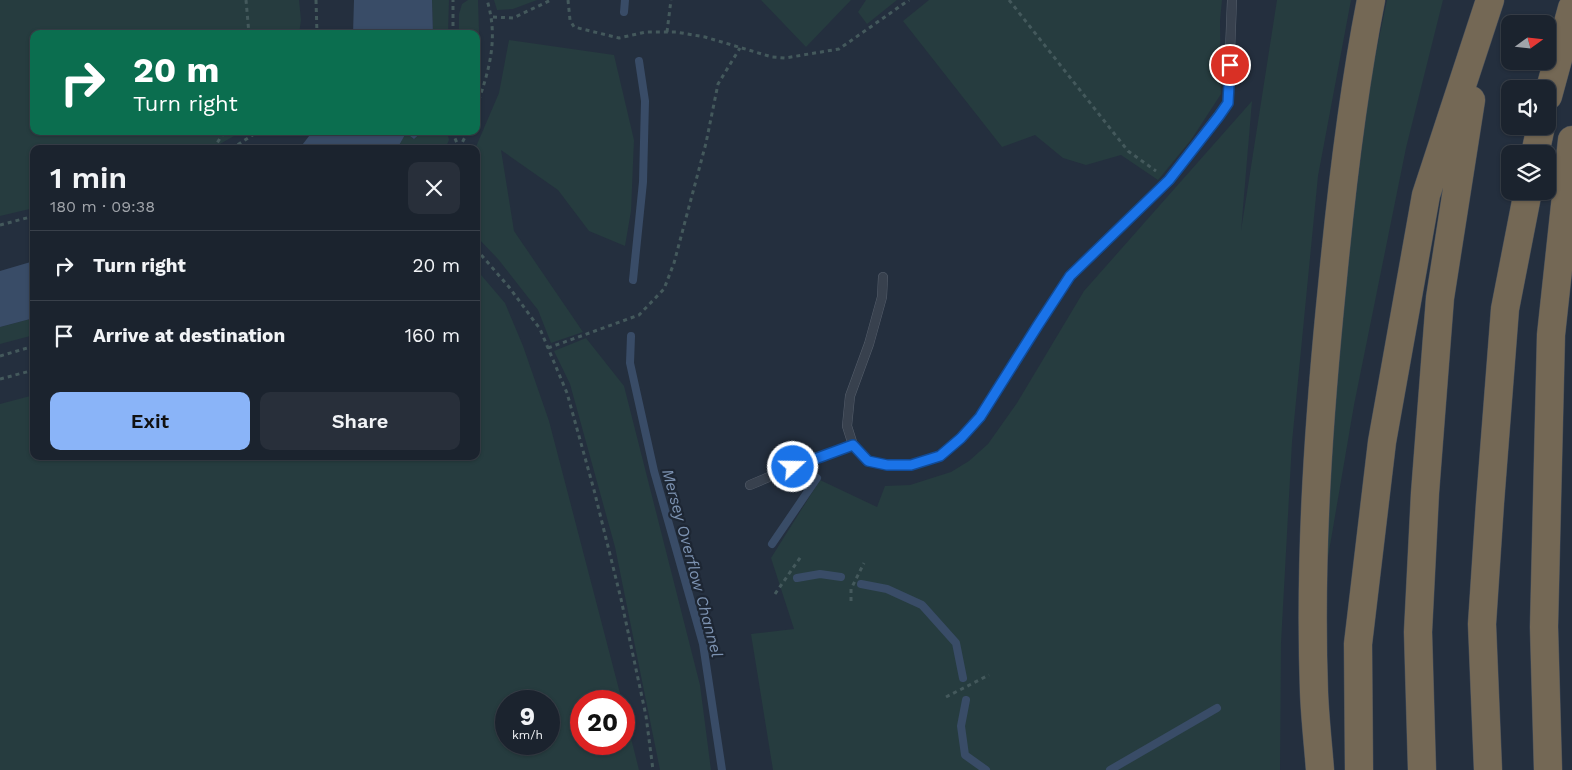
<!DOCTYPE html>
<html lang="en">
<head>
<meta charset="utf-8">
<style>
  :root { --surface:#1b232e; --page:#282f3a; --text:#f1f3f6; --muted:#a0a4aa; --line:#39404a; --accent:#8ab4f8 }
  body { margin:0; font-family:"Work Sans",sans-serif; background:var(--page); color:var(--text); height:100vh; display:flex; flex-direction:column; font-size:19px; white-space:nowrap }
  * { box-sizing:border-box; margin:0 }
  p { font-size:16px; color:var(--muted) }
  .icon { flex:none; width:28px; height:28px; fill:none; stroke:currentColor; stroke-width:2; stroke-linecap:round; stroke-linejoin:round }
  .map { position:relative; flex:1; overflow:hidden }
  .panel { position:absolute; left:30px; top:145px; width:450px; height:315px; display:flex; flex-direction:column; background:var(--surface); border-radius:10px; box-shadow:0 1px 4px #0004,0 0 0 1px var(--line) }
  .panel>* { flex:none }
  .banner { position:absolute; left:30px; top:30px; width:450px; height:105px; border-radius:10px; box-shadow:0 1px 4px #0004,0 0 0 1px var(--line); background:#0b6e4f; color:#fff; overflow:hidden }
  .needle { width:32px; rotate:75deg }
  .controls { position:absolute; left:1501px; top:15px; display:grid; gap:10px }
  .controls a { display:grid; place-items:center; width:55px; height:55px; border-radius:10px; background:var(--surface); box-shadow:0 1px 4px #0004,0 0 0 1px var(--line); font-size:25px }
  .speed { position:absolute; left:495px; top:690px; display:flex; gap:10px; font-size:25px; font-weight:700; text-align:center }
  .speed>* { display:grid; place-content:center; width:65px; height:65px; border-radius:50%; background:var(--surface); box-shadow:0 1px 4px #0004,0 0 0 1px var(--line); line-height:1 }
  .speed small { font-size:12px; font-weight:400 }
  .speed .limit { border:8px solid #d22; background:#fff; color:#111 }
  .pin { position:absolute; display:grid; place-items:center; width:42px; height:42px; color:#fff; margin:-21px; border:2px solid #fff; border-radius:50%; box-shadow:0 1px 5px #0007 }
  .me { position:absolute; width:55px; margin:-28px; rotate:69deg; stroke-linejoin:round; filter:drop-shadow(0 0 4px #0008) }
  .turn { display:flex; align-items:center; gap:18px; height:105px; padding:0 20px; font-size:22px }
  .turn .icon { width:65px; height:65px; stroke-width:2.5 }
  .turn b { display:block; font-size:35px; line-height:42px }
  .round { display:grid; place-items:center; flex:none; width:52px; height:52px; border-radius:10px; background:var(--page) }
  .headline { display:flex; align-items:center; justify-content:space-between; height:85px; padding:0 20px }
  h1 { font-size:30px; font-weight:600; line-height:38px }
  .primary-button { display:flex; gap:10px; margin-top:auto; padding:10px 20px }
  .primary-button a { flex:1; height:58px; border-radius:10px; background:var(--accent); color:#111; font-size:20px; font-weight:600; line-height:58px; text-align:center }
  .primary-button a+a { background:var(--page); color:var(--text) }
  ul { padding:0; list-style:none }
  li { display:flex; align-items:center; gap:15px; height:70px; padding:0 20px; border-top:1px solid var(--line) }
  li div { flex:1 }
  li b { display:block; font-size:19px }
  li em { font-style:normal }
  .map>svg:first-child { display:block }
  .green { fill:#263c3f; fill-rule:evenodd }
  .water { fill:#394c67 }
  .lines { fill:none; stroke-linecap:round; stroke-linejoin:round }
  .stream { stroke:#394c67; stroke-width:8 }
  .service-casing { stroke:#565f6c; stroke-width:10 }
  .motorway-casing { stroke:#434c59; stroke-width:29 }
  .path { stroke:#44595c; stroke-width:3; stroke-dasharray:4 4; stroke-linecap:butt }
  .service { stroke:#38414e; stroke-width:9 }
  .motorway { stroke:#746855; stroke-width:28 }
  .route-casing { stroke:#114b97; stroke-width:12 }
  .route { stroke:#1a73e8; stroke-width:9 }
  .labels { text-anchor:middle; stroke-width:4.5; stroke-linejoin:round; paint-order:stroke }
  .water-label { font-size:16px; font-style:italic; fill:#7c92b1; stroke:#1d2633 }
</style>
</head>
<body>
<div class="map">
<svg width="1572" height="770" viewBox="0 0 1572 770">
  <rect width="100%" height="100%" fill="#242f3e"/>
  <path class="green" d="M 0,0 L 299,0 L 301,20 L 299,34 L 34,34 L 34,131 L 243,131 L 211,149 L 34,149 L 34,208 L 0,216 Z
    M 432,0 L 449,0 L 448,34 L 433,34 Z
    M 468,0 L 478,0 L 480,63 L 476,82 L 476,34 L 459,34 L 459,14 L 462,4 Z
    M 494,0 L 537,0 L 513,9 L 497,10 Z
    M 761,0 L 851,0 L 806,47 Z
    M 866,0 L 897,0 L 867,24 L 858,12 Z
    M 929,0 L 1222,0 L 1220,21 L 1221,94 L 1191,140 L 1158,180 L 1121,155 L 1086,165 L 1063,158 L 1035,135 L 1002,147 L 903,21 Z
    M 1277,0 L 1351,0 L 1318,176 L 1292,442 L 1281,643 L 1280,770 L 773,770 L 751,634 L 794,629 L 771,558 L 820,480 L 877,507 L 885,486 L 910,485 L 951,472 L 969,461 L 988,444 L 1017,403 L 1084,291 L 1252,101 L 1241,231 Z
    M 1387,0 L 1443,0 L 1406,148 L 1354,405 L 1327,563 L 1324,529 L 1343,299 L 1371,76 Z
    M 509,40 L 614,55 L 634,140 L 631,211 L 625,246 L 589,231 L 558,190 L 501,150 L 514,231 L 583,332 L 551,343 L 538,310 L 498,259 L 476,236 L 475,149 L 499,93 Z
    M 423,131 L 447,131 L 449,140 L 445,149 L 397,149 L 406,133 L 414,139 Z
    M 476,269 L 505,303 L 523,346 L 549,421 L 622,701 L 581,701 L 581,744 L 624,744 L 624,710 L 639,770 L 0,770 L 0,404 L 34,395 L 34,456 L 476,456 ZM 506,701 L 549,701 L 549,744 L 506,744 Z
    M 34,318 L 34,335 L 0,344 L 0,327 Z
    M 586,338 L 624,386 L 700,685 L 711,770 L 660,770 L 615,547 L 570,384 L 554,351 Z"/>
  <path class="water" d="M 354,0 L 432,0 L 433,34 L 353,34 Z
    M 313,131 L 423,131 L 414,139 L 406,133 L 397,149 L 299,149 Z
    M 34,261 L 34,318 L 0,327 L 0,271 Z"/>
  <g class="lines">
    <path class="stream" d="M 624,12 L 625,0
      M 633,280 L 643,182 L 645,101 L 639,61
      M 631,336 L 630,363 L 654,471 L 703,644 L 722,770
      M 772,544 L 817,478
      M 797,578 L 820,574 L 841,577
      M 861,584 L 887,589 L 922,605 L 956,643 L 963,678
      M 966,700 L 961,726 L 965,755 L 986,770
      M 1110,770 L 1217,708"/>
    <defs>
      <path id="service" d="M 883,277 L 882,297 L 869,344 L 850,396 L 847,426 L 853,445 L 868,461 L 887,465 L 911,465 L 940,456 L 961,438 L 980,417 L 1038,325 L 1070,276 L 1169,180 L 1228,103 L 1232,0
        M 750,485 L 807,461 L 853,445"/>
      <path id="motorway" d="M 1548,96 L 1572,8
        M 1535,154 L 1541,126
        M 1320,770 C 1318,744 1315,718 1314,692 C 1309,554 1319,415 1333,277 C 1342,184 1353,91 1371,0
        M 1359,770 L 1358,644 L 1382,442 L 1426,195 L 1490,0
        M 1422,770 L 1418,632 L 1425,493 L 1440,298 L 1471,100
        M 1488,770 L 1482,624 L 1490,503 L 1505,309 L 1528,191
        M 1548,770 L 1544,627 L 1551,335 L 1572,140"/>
    </defs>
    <use href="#service" class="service-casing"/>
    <use href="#motorway" class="motorway-casing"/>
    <path class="path" d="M 246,0 L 249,34
      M 316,0 L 317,34
      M 568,0 L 570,20 L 574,27 L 619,38 L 646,32 L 676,32 L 705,37 L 772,57 L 785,58 L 839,49 L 909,0
      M 1009,0 L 1128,151 L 1156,171
      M 493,17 L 513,18 L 551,0
      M 667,32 L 671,0
      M 453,34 L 453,0
      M 476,108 C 489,71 499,39 487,0
      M 452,131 L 459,148
      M 213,149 L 225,131
      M 231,149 L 259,131
      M 459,149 L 468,131
      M 0,225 L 34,216
      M 476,249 L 509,287 L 540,329 L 567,393 L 594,490 L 621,599 L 646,716 L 653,770
      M 548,348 L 639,315 L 664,289 L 674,263 L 706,143 L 718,84 L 740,48
      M 0,356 L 34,346
      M 0,379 L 34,370
      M 775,594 L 802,555
      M 851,601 L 851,589 L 864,563
      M 946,697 L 989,675"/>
    <use href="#service" class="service"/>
    <use href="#motorway" class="motorway"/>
  </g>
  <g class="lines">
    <defs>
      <path id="route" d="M 793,467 L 853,445 L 868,461 L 887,465 L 911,465 L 940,456 L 961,438 L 980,417 L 1038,325 L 1070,276 L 1169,180 L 1219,116 L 1228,103 L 1230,65"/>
    </defs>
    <use href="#route" class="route-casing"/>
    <use href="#route" class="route"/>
  </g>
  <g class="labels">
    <g class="water-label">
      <text transform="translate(693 563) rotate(75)" y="6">Mersey Overflow Channel</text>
    </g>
  </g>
</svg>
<div class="controls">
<a><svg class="needle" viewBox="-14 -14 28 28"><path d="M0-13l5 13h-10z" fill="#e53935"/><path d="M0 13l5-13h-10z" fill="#a0a4aa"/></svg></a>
<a><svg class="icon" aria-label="sound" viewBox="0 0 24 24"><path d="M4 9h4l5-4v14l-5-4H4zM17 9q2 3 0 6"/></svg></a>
<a><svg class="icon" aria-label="layers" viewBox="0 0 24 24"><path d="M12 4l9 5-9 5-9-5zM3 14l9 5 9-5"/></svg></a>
</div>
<div class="speed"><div>9<small>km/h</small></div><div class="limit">20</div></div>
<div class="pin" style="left:1230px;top:65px;background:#d93025"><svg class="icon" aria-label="arrive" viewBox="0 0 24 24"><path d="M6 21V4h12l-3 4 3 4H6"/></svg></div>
<svg class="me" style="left:793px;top:467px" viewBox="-20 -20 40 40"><circle r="17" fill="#1a73e8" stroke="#fff" stroke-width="3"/><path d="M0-11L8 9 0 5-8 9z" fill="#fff"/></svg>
<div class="banner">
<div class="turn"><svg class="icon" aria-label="right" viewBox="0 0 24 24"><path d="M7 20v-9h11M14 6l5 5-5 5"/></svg><div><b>20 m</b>Turn right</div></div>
</div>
<section class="panel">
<div class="headline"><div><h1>1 min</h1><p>180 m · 09:38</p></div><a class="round"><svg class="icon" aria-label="close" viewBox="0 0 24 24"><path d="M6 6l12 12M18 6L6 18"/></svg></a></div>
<ul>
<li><svg class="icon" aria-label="right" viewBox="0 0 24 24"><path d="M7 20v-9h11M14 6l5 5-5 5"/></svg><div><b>Turn right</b></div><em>20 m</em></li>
<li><svg class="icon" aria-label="arrive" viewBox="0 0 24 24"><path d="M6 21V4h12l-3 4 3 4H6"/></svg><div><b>Arrive at destination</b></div><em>160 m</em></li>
</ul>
<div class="primary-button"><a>Exit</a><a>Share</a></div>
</section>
</div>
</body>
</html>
